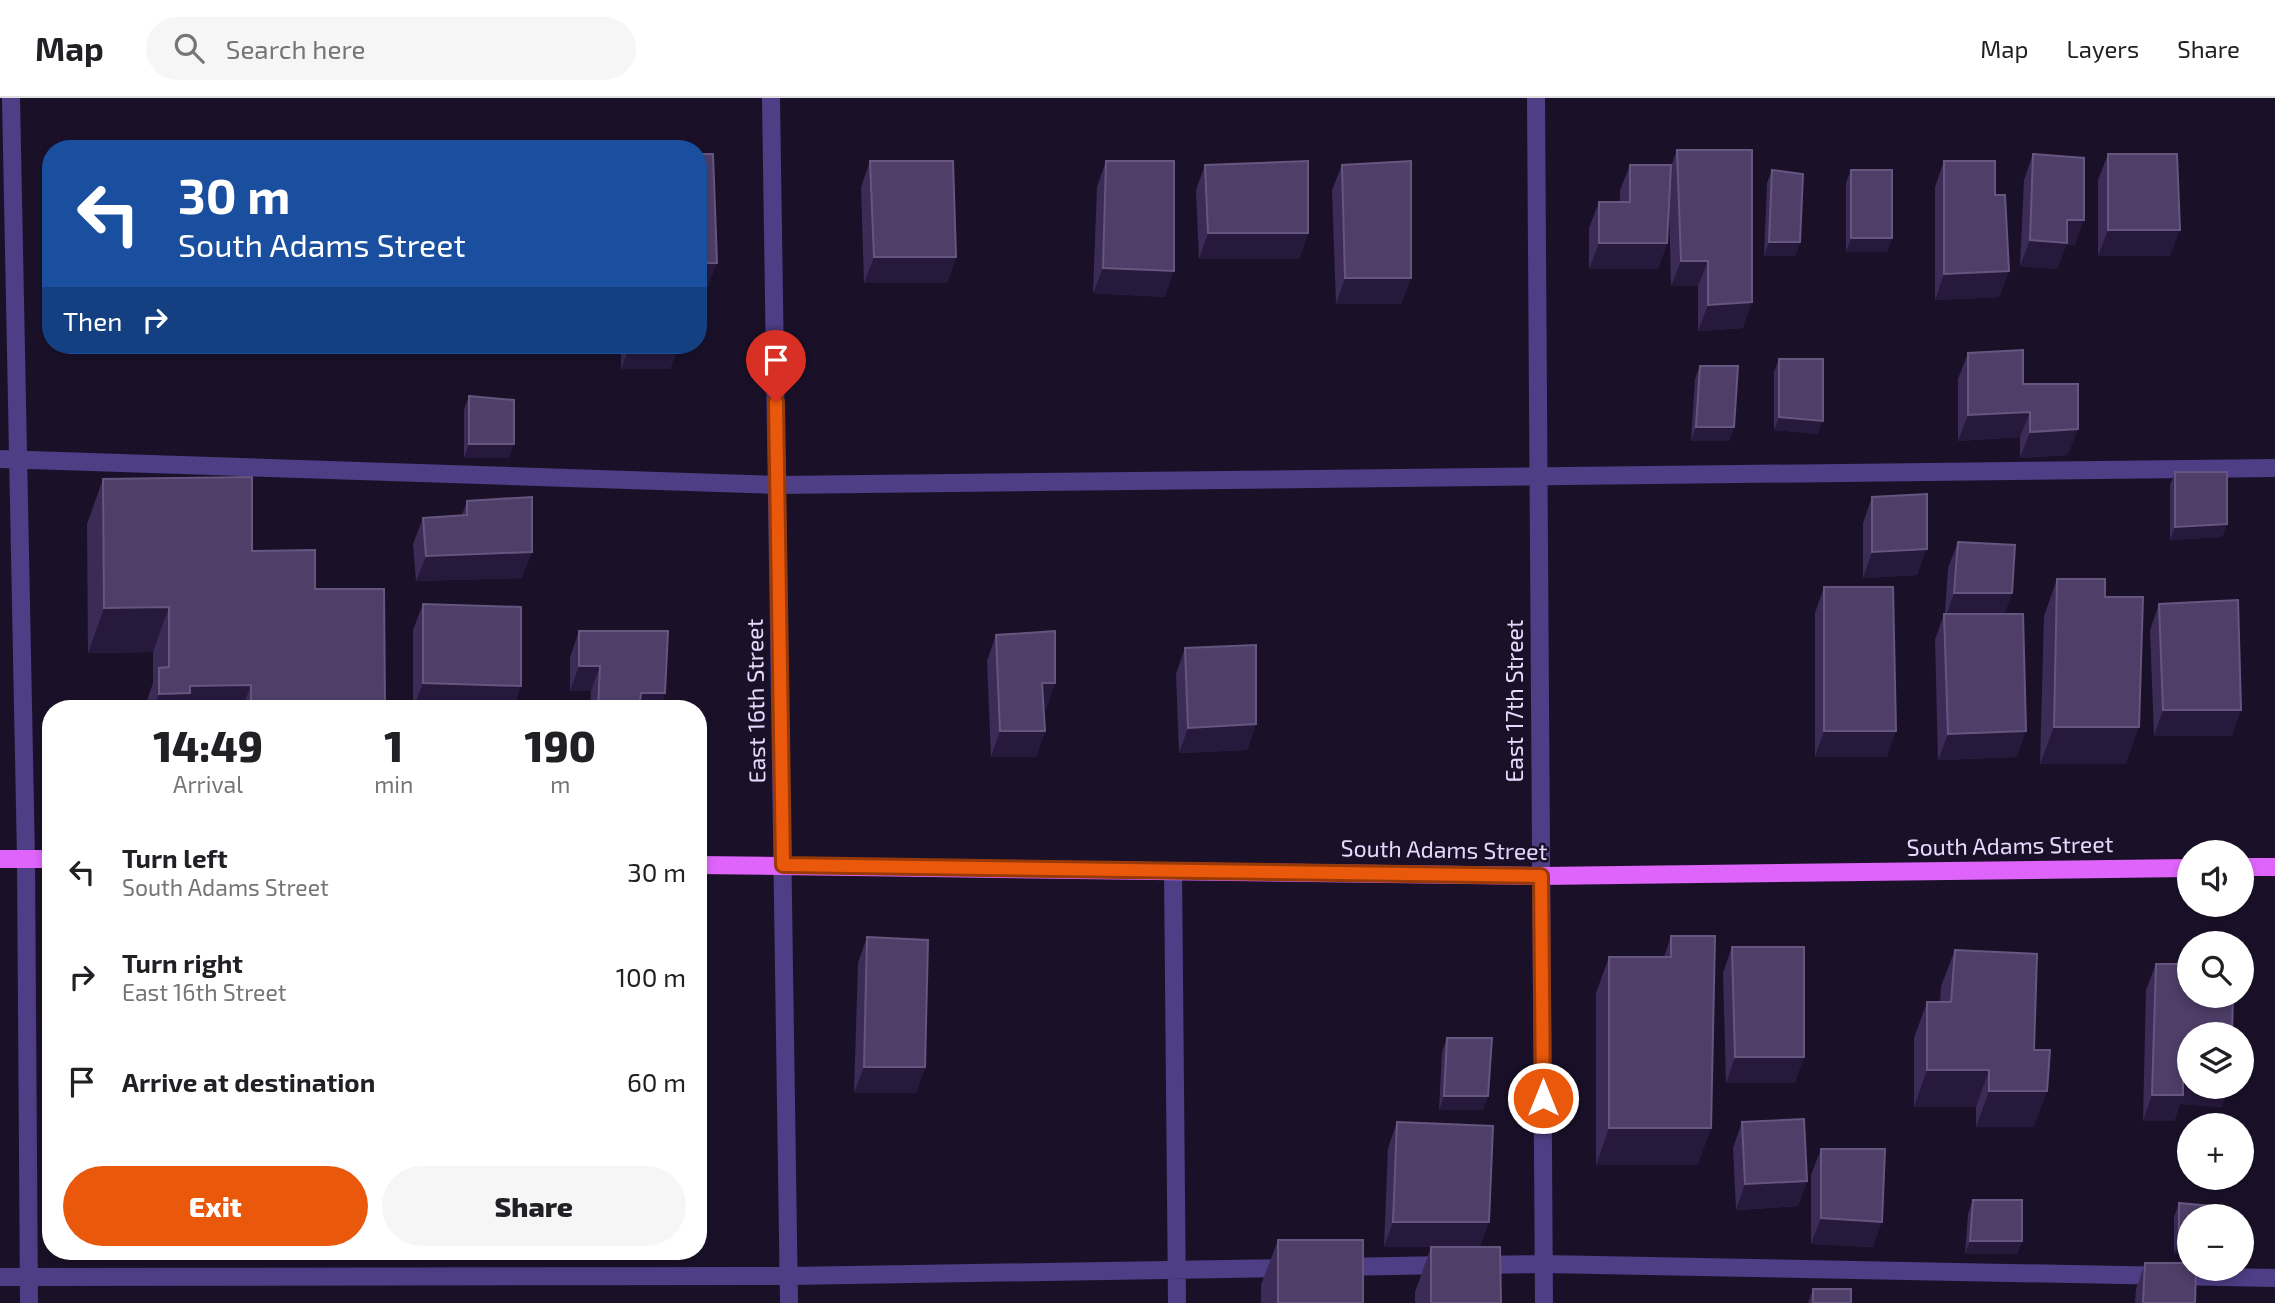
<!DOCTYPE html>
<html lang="en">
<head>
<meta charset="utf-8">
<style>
  :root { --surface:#fff; --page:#f6f6f6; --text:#202124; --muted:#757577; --line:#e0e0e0; --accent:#ea580c }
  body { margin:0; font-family:"Exo 2",sans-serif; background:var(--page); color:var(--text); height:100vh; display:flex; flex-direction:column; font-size:26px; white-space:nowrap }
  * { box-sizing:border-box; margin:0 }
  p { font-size:23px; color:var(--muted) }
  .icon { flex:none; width:38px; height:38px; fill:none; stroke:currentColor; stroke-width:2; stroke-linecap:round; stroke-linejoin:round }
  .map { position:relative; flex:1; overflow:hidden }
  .panel { position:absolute; left:42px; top:602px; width:665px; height:560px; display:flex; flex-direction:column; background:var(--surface); border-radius:28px; box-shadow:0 4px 10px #0003 }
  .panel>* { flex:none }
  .banner { position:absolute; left:42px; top:42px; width:665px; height:214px; border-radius:28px; box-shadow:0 4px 10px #0003; background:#1a4fa0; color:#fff; overflow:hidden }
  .tools { position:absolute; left:2177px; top:742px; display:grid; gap:14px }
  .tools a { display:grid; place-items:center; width:77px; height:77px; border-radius:50%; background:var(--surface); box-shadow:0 4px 10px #0003; font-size:35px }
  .pin { position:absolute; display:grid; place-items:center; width:60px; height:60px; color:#fff; margin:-72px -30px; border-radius:50% 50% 50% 0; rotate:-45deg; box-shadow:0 0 7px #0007 }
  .pin .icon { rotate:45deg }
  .me { position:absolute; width:77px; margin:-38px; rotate:0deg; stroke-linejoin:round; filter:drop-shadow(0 0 5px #0008) }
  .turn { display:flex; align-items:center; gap:24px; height:147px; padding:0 21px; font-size:32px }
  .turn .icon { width:91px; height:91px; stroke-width:2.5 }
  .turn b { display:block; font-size:49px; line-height:60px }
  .then { display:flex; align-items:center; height:66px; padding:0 21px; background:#0003; gap:14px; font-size:26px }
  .eta { display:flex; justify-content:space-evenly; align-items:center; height:119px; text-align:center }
  .eta b { font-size:42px; font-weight:800; line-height:49px }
  .primary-button { display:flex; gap:14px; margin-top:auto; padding:14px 21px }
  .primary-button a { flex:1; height:80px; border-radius:42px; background:var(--accent); color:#fff; font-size:28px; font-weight:800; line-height:80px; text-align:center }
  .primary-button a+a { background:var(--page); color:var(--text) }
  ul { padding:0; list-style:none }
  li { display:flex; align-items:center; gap:21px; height:105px; padding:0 21px }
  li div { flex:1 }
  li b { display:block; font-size:26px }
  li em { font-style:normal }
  header { display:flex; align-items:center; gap:42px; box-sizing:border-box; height:98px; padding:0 35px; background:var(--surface); border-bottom:2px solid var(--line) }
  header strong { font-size:33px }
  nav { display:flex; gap:38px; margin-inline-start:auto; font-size:24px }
  .search { width:490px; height:63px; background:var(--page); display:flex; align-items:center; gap:18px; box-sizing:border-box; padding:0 24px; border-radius:38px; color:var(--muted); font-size:26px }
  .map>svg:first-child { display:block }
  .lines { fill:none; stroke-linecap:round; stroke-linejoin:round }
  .minor { stroke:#4e3e86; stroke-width:18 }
  .major { stroke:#df64fb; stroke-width:18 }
  .wall { fill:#3c2b56 }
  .shaded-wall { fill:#27193c }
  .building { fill:#4e3e68; stroke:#66567f; stroke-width:2 }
  .route-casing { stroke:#983908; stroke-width:18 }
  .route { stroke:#ea580c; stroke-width:12 }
  .labels { text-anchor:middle; stroke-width:5; stroke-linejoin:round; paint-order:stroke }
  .street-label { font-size:23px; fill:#e5dafe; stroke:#1a1129 }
</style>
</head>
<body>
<header>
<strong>Map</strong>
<div class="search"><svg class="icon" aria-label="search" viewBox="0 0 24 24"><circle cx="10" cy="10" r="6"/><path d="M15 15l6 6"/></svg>Search here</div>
<nav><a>Map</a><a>Layers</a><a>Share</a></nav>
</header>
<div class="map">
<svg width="2275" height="1205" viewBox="0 0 2275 1205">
  <rect width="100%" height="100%" fill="#1a1129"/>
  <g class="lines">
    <path class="minor" d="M 11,0 L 26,760 L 29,1205
      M 771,0 L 789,1205
      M 1536,0 L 1544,1205
      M 0,361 L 777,387 L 2275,370
      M 1173,773 L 1177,1205
      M 1477,1167 L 1544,1166 L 2275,1180
      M 1341,1169 L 1446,1167
      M 0,1179 L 789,1178 L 1292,1170"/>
    <path class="major" d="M 0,761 L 51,761
      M 698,767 L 1541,778 L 2189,770
      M 2242,769 L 2275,769"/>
  </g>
  <path class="wall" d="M 1677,52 L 1743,230 L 1698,233 L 1698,188 L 1671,188 L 1669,108 L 1667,145 L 1658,171 L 1589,171 L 1589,130 L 1599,104 L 1620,104 L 1620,92 L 1630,67 L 1670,71 Z
    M 2033,56 L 2075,147 L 2066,147 L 2057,171 L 2020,168 L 2024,82 Z
    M 2108,56 L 2170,158 L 2098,158 L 2098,82 Z
    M 870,63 L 956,159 L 947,185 L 864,185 L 861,89 Z
    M 1106,63 L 1165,199 L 1093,195 L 1097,89 Z
    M 1944,63 L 1995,97 L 2009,173 L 1999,199 L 1935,202 L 1935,89 Z
    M 1205,67 L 1308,135 L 1299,161 L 1199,161 L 1196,92 Z
    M 1342,67 L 1411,180 L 1401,206 L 1336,206 L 1332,92 Z
    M 1772,72 L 1800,144 L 1795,158 L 1764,158 L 1767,85 Z
    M 1851,72 L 1892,140 L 1887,154 L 1846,154 L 1846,85 Z
    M 621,247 L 679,247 L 670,271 L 621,271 Z
    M 1968,255 L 2023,286 L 2068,357 L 2020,360 L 2020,339 L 1958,343 L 1958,281 Z
    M 1779,261 L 1818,336 L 1774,332 L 1774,274 Z
    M 1700,268 L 1734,329 L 1729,343 L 1691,343 L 1695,281 Z
    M 469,298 L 509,360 L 464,360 L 464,312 Z
    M 2175,374 L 2227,426 L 2222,439 L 2170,442 L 2170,387 Z
    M 103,381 L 252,453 L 315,491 L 385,611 L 144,611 L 153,585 L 153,554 L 88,555 L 87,426 Z
    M 1872,399 L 1917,477 L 1863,480 L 1863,425 Z
    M 467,403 L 522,480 L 416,483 L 413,446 L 423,420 L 462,417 Z
    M 1958,444 L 2004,516 L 2017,659 L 1938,662 L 1935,542 L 1944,516 L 1945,516 L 1948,470 Z
    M 2057,481 L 2105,499 L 2126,666 L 2040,666 L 2044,518 Z
    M 1824,489 L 1887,659 L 1815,659 L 1815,515 Z
    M 423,506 L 521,509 L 413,611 L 413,532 Z
    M 2159,506 L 2232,638 L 2154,638 L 2150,532 Z
    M 579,533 L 665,595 L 659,611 L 590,611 L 591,593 L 570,593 L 570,559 Z
    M 996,537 L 1055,585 L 1046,611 L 1043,611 L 1045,633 L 1036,659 L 991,659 L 987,563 Z
    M 1185,550 L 1256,626 L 1247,652 L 1179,655 L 1176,576 Z
    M 1671,838 L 1698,1067 L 1596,1067 L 1596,895 L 1609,859 L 1664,859 Z
    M 867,839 L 925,969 L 916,995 L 854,995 L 858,865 Z
    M 1732,849 L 1795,985 L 1726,985 L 1723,875 Z
    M 1955,852 L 2034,952 L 2034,1029 L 1976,1029 L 1976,1009 L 1914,1009 L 1914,940 L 1927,904 L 1940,904 L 1941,888 Z
    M 2156,866 L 2222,1009 L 2180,1006 L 2174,1023 L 2143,1023 L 2146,892 Z
    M 1447,940 L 1483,1012 L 1439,1012 L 1442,954 Z
    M 1397,1024 L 1480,1149 L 1501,1205 L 1415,1205 L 1415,1194 L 1431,1149 L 1384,1149 L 1388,1050 Z
    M 1742,1024 L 1807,1083 L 1798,1108 L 1736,1112 L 1733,1050 Z
    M 1821,1051 L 1873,1149 L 1811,1146 L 1811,1077 Z
    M 1973,1102 L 2022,1143 L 2017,1156 L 1965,1156 L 1968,1116 Z
    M 2179,1105 L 2189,1156 L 2174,1156 L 2174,1119 Z
    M 1278,1142 L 1363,1205 L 1261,1205 L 1261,1187 Z
    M 2145,1165 L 2195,1205 L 2135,1205 L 2136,1191 Z
    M 1813,1191 L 1851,1205 L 1808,1205 Z"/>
  <path class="shaded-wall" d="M 2067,122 L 2084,122 L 2075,147 L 2066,147 L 2057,171 L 2020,168 L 2030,142 Z
    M 2108,132 L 2180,132 L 2170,158 L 2098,158 Z
    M 1208,135 L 1308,135 L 1299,161 L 1199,161 Z
    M 1851,140 L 1892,140 L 1887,154 L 1846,154 Z
    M 1769,144 L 1800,144 L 1795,158 L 1764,158 Z
    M 1599,145 L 1667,145 L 1658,171 L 1589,171 Z
    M 874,159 L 956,159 L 947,185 L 864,185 Z
    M 1681,163 L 1708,163 L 1698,188 L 1671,188 Z
    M 698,165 L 717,165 L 703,202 L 698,202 Z
    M 1103,170 L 1174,173 L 1165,199 L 1093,195 Z
    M 2009,173 L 1999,199 L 1935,202 L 1944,176 Z
    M 1345,180 L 1411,180 L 1401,206 L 1336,206 Z
    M 1752,204 L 1743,230 L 1698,233 L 1708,207 Z
    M 630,247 L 679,247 L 670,271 L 621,271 Z
    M 2030,314 L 2020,339 L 1958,343 L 1968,317 Z
    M 1779,319 L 1823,323 L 1818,336 L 1774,332 Z
    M 1696,329 L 1734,329 L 1729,343 L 1691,343 Z
    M 2078,331 L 2068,357 L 2020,360 L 2030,334 Z
    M 469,346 L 514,346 L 509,360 L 464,360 Z
    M 2227,426 L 2222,439 L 2170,442 L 2175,429 Z
    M 1927,451 L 1917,477 L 1863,480 L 1872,454 Z
    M 532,454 L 522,480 L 416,483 L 426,458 Z
    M 1954,495 L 2012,495 L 2003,521 L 1945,521 Z
    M 169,509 L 153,554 L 88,555 L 104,510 Z
    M 579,568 L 600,568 L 591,593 L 570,593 Z
    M 423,585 L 521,588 L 513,611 L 413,611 Z
    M 1042,585 L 1055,585 L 1046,611 L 1032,611 Z
    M 251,587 L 242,611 L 153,611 L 159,596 L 190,588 Z
    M 641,595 L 665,595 L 659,611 L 636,611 Z
    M 2163,612 L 2241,612 L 2232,638 L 2154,638 Z
    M 1256,626 L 1247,652 L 1179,655 L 1188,630 Z
    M 2054,629 L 2139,629 L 2126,666 L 2040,666 Z
    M 1000,633 L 1045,633 L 1036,659 L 991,659 Z
    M 1824,633 L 1896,633 L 1887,659 L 1815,659 Z
    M 2026,633 L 2017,659 L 1938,662 L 1948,636 Z
    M 1735,959 L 1804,959 L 1795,985 L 1726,985 Z
    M 864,969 L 925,969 L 916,995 L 854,995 Z
    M 1927,972 L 1989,972 L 1976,1009 L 1914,1009 Z
    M 2183,980 L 2189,980 L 2189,989 L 2229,989 L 2222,1009 L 2180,1006 L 2174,1023 L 2143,1023 L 2152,997 Z
    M 1989,993 L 2047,993 L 2034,1029 L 1976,1029 Z
    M 1444,998 L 1488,998 L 1483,1012 L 1439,1012 Z
    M 1609,1030 L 1711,1030 L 1698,1067 L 1596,1067 Z
    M 1807,1083 L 1798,1108 L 1736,1112 L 1745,1086 Z
    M 1821,1120 L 1882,1124 L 1873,1149 L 1811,1146 Z
    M 1393,1124 L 1489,1124 L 1480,1149 L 1384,1149 Z
    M 1970,1143 L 2022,1143 L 2017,1156 L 1965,1156 Z
    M 2179,1143 L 2189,1143 L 2189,1156 L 2174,1156 Z"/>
  <path class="building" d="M 1677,52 L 1752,52 L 1752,204 L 1708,207 L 1708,163 L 1681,163 Z
    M 698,56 L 713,56 L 717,165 L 698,165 Z
    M 2033,56 L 2084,60 L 2084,122 L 2067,122 L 2067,145 L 2030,142 Z
    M 2108,56 L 2177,56 L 2180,132 L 2108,132 Z
    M 870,63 L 953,63 L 956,159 L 874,159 Z
    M 1106,63 L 1174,63 L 1174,173 L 1103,170 Z
    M 1308,63 L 1308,135 L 1208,135 L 1205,67 Z
    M 1411,63 L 1411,180 L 1345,180 L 1342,67 Z
    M 1944,63 L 1995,63 L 1995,97 L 2005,97 L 2009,173 L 1944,176 Z
    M 1630,67 L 1671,67 L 1667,145 L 1599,145 L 1599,104 L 1630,104 Z
    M 1772,72 L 1803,76 L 1800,144 L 1769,144 Z
    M 1851,72 L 1892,72 L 1892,140 L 1851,140 Z
    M 2023,252 L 2023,286 L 2078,286 L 2078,331 L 2030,334 L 2030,314 L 1968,317 L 1968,255 Z
    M 1779,261 L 1823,261 L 1823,323 L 1779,319 Z
    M 1700,268 L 1738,268 L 1734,329 L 1696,329 Z
    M 469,298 L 514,302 L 514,346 L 469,346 Z
    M 2175,374 L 2227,374 L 2227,426 L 2175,429 Z
    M 252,379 L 252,453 L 315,452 L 315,491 L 384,491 L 385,611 L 251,611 L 251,587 L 190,588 L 190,595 L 159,596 L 159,570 L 169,569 L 169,509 L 104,510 L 103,381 Z
    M 1927,396 L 1927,451 L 1872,454 L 1872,399 Z
    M 532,399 L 532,454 L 426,458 L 423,420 L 467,417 L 467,403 Z
    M 1958,444 L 2015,447 L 2012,495 L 1954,495 Z
    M 2057,481 L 2105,481 L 2105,499 L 2143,499 L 2139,629 L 2054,629 Z
    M 1824,489 L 1893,489 L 1896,633 L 1824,633 Z
    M 2238,502 L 2241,612 L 2163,612 L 2159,506 Z
    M 423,506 L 521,509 L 521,588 L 423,585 Z
    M 1944,516 L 2023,516 L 2026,633 L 1948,636 Z
    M 579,533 L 668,533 L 665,595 L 641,595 L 639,611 L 598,611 L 600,568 L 579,568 Z
    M 1055,533 L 1055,585 L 1042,585 L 1045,633 L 1000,633 L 996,537 Z
    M 1256,547 L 1256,626 L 1188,630 L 1185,550 Z
    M 1671,838 L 1715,838 L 1711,1030 L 1609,1030 L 1609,859 L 1671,859 Z
    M 867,839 L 928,842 L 925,969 L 864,969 Z
    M 1732,849 L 1804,849 L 1804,959 L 1735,959 Z
    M 1955,852 L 2037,856 L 2034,952 L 2050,952 L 2047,993 L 1989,993 L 1989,972 L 1927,972 L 1927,904 L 1951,904 Z
    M 2156,866 L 2189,866 L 2189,898 L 2233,898 L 2232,936 L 2189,936 L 2189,980 L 2183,980 L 2183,997 L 2152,997 Z
    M 1447,940 L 1492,940 L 1488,998 L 1444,998 Z
    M 1804,1021 L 1807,1083 L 1745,1086 L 1742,1024 Z
    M 1397,1024 L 1493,1028 L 1489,1124 L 1393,1124 Z
    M 1821,1051 L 1885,1051 L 1882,1124 L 1821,1120 Z
    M 1973,1102 L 2022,1102 L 2022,1143 L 1970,1143 Z
    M 2179,1105 L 2223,1109 L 2223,1118 L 2189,1118 L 2189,1143 L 2179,1143 Z
    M 1278,1142 L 1363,1142 L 1363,1205 L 1278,1205 Z
    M 1431,1149 L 1500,1149 L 1501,1205 L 1431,1205 Z
    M 2145,1165 L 2189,1165 L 2189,1171 L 2196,1171 L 2195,1205 L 2143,1205 Z
    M 1813,1191 L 1851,1191 L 1851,1205 L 1813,1205 Z"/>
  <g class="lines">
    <defs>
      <path id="route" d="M 776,304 L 783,767 L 1541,778 L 1543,1000"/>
    </defs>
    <use href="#route" class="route-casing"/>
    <use href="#route" class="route"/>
  </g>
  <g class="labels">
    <g class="street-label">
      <text transform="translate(756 603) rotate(-91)" y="8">East 16th Street</text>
      <text transform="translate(1515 603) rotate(-90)" y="8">East 17th Street</text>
      <text transform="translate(2010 748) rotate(-1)" y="8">South Adams Street</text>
      <text transform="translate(1444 752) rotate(1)" y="8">South Adams Street</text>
    </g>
  </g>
</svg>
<div class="tools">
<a><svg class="icon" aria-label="sound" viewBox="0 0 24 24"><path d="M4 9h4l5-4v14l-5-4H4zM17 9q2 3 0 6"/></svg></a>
<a><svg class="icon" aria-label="search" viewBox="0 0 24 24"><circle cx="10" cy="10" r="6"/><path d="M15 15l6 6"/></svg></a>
<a><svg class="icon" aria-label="layers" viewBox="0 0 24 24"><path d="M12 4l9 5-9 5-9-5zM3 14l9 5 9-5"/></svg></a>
<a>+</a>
<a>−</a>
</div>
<div class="pin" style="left:776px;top:304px;background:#d93025"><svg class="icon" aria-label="arrive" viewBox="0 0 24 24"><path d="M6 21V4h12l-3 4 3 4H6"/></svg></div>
<svg class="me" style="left:1543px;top:1000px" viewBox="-20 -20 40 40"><circle r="17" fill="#ea580c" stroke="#fff" stroke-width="3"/><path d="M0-11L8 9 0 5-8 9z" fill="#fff"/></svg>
<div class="banner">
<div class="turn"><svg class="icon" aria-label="left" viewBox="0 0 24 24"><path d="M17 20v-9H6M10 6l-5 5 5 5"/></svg><div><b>30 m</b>South Adams Street</div></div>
<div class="then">Then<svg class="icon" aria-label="right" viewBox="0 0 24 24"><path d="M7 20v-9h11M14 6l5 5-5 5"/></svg></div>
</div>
<section class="panel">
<div class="eta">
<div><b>14:49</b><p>Arrival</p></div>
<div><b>1</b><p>min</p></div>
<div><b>190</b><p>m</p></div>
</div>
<ul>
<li><svg class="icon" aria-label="left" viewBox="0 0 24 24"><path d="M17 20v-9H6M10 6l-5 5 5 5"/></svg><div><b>Turn left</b><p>South Adams Street</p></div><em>30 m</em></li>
<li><svg class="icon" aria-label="right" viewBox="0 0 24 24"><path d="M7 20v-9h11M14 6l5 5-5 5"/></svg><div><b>Turn right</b><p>East 16th Street</p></div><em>100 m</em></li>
<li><svg class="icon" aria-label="arrive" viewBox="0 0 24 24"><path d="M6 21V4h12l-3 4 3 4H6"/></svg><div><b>Arrive at destination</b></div><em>60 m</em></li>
</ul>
<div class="primary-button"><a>Exit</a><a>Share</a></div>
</section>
</div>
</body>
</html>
